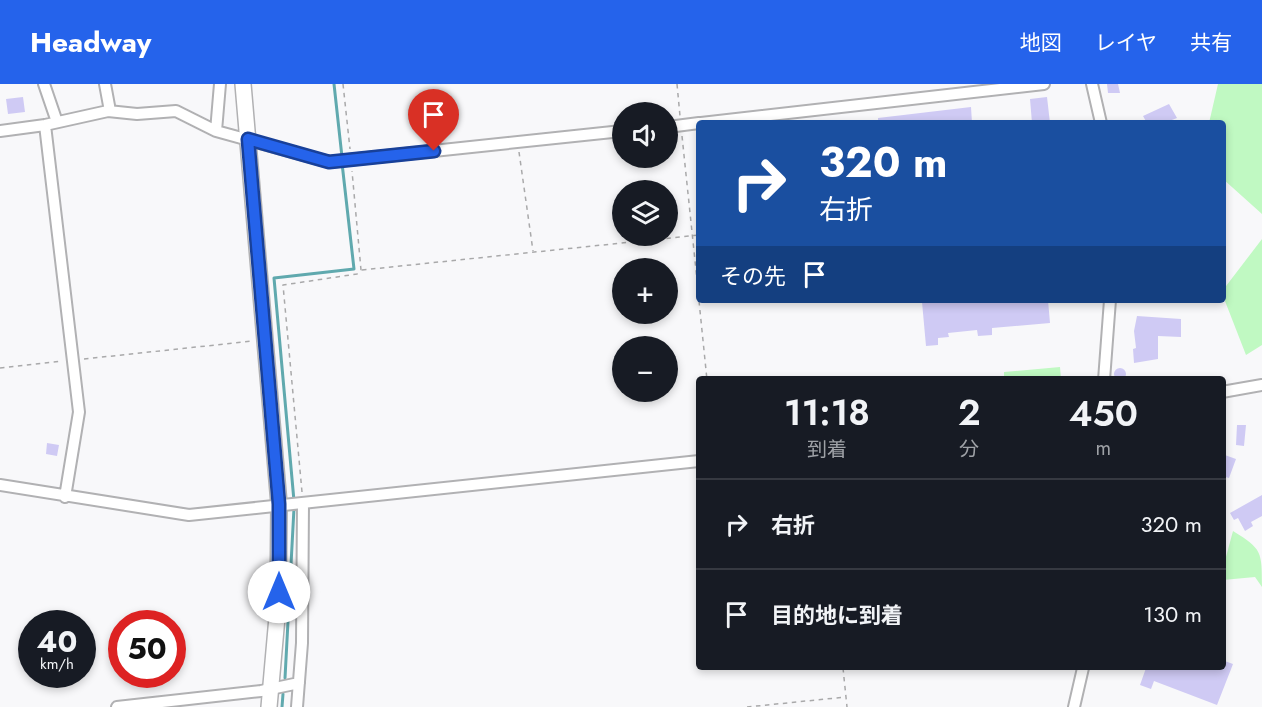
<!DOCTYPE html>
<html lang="ja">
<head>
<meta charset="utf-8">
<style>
  :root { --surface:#171b24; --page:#20242c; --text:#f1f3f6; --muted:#9ea1a6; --line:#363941; --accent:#2563eb }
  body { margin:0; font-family:Jost,"Noto Sans JP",sans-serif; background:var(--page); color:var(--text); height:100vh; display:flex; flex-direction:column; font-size:22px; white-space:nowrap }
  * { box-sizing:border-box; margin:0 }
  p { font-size:20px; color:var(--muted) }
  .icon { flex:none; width:33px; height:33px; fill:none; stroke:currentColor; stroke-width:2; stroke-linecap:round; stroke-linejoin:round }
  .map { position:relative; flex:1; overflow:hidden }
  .panel { position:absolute; left:696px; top:292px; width:530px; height:294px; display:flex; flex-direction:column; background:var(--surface); border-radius:6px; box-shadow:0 3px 9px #0003 }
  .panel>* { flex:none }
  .banner { position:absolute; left:696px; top:36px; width:530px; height:183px; border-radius:6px; box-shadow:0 3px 9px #0003; background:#1a4fa0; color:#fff; overflow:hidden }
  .controls { position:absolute; left:612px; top:18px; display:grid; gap:12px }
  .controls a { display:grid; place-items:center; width:66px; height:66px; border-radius:50%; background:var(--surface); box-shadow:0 3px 9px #0003; font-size:30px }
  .speed { position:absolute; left:18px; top:526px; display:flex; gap:12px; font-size:30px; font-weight:700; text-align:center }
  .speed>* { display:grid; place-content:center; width:78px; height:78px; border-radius:50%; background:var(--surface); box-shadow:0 3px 9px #0003; line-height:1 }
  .speed small { font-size:15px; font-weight:400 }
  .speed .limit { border:9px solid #d22; background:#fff; color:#111 }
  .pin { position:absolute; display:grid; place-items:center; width:51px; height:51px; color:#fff; margin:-62px -26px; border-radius:50% 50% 50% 0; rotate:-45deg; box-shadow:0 0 6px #0007 }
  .pin .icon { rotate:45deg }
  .me { position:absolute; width:66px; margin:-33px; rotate:0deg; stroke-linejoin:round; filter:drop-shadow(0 0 4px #0008) }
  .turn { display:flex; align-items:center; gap:21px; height:126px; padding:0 24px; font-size:27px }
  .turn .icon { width:78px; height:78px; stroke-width:2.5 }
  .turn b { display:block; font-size:42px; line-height:51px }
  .then { display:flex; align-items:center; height:57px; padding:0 24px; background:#0003; gap:12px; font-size:22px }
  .eta { display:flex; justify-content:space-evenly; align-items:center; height:102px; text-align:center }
  .eta b { font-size:36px; font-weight:600; line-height:42px }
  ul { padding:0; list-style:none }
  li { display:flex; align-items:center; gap:18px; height:90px; padding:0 24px; border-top:2px solid var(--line) }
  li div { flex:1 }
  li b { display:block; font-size:22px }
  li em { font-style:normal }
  header { display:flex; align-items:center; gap:36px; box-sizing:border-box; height:84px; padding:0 30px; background:var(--accent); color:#fff }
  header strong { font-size:28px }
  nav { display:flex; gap:33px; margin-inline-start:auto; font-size:21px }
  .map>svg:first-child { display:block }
  .green { fill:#c0f9c2 }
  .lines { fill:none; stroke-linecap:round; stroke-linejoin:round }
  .stream { stroke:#60a9ae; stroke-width:3 }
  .building { fill:#cfcaf4 }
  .minor-casing { stroke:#b1b1b3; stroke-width:14 }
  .secondary-casing { stroke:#b1b1b3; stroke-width:18 }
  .path { stroke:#a9a9aa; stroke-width:1.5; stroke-dasharray:4.5 4.5; stroke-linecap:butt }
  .minor { stroke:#fff; stroke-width:10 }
  .secondary { stroke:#fff; stroke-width:15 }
  .route-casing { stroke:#184099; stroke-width:15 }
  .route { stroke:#2563eb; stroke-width:10 }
</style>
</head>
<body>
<header>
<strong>Headway</strong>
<nav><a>地図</a><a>レイヤ</a><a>共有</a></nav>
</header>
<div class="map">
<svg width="1262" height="623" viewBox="0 0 1262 623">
  <rect width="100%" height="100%" fill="#f8f8fa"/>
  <path class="green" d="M 1218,0 L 1262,0 L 1262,130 L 1223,95 L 1222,39 L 1209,39 Z
    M 1262,155 L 1262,261 L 1246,271 L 1223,212 L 1223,206 Z
    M 1060,283 L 1061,295 L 1004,295 L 1004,288 Z
    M 1233,447 C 1262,465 1262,467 1262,503 L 1255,493 L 1223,496 L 1223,484 Z"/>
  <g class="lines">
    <path class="stream" d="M 334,0 L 342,73
      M 294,417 L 274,194 L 354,185 L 342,79
      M 285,594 L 294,424
      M 282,623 L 283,610"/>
  </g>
  <path class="building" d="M 1107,0 L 1118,0 L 1120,9 L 1108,9 Z
    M 23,13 L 25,28 L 8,30 L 6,15 Z
    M 1047,13 L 1050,39 L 1032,39 L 1030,15 Z
    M 1169,20 L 1177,34 L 1164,39 L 1147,39 L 1143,32 Z
    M 971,23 L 972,39 L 878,39 L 878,34 Z
    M 927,216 L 1048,216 L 1050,239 L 992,244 L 992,251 L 978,252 L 977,246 L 948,249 L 949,253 L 938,254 L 938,261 L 926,262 L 922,218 Z
    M 1137,232 L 1181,235 L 1181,253 L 1158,252 L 1158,275 L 1134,279 L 1133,265 L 1136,264 L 1134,247 Z
    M1114 290a6 6 0 1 1 12 0a6 6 0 1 1-12 0Z
    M 1237,341 L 1246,341 L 1244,362 L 1236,361 Z
    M 47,359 L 59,361 L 57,372 L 46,370 Z
    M 1222,370 L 1236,375 L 1229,394 L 1222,392 Z
    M 1262,411 L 1262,432 L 1251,438 L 1253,442 L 1245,447 L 1238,434 L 1234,436 L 1230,429 Z
    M 1222,576 L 1233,580 L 1217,621 L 1154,597 L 1151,605 L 1140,601 L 1146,584 L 1222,584 Z"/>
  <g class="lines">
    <defs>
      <path id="minor" d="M 44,0 L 57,38
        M 105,0 L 110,27
        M 1092,0 L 1101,39
        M 701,39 L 1044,0
        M 45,41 L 79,328 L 65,413
        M 668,43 L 699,39
        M 0,47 L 45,41 L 108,27 L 137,30 L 176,27 L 216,47 L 329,78 L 622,47
        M 216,47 L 220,0
        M 1104,296 L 1110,216
        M 1222,308 L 1262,301
        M 0,401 L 189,431 L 699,377
        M 117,623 L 261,607 L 299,599
        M 297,623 L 302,559 L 303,419
        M 1074,623 L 1083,584"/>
      <path id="secondary" d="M 243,0 L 279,420 L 278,522 L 269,623"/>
    </defs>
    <use href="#minor" class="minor-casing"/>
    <use href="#secondary" class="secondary-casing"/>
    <path class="path" d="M 343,0 L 350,65
      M 677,0 L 680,32
      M 682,52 L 699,215
      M 519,68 L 533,167
      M 362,186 L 699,151
      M 699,217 L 707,296
      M 84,275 L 253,257
      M 0,284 L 62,277
      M 302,408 L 283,201 L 357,190 L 361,186 L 352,87
      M 843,584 L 847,623
      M 747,623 L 846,613"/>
    <use href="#minor" class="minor"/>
    <use href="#secondary" class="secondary"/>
  </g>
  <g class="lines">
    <defs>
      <path id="route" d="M 279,508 L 279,420 L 248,55 L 329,78 L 434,67"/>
    </defs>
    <use href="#route" class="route-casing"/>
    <use href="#route" class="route"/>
  </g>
</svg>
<div class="controls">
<a><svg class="icon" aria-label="sound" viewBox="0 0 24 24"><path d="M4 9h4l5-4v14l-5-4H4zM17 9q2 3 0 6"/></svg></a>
<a><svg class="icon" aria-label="layers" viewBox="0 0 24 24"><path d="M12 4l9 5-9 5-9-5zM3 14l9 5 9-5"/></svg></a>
<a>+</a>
<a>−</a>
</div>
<div class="speed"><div>40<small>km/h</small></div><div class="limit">50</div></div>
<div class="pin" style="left:434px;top:67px;background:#d93025"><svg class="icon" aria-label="arrive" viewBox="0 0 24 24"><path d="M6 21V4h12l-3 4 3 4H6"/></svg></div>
<svg class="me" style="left:279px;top:508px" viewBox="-20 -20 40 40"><circle r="19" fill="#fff"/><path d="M0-13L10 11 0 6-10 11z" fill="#2563eb"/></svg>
<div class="banner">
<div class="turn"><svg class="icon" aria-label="right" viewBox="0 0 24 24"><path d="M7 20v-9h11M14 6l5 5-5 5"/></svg><div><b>320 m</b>右折</div></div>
<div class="then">その先<svg class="icon" aria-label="arrive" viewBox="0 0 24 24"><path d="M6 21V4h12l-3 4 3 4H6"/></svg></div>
</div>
<section class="panel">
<div class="eta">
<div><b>11:18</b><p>到着</p></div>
<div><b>2</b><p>分</p></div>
<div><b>450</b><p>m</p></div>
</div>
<ul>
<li><svg class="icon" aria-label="right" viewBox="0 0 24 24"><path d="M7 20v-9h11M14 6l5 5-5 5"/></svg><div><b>右折</b></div><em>320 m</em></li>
<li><svg class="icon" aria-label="arrive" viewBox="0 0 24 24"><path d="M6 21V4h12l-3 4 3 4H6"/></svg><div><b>目的地に到着</b></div><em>130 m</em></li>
</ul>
</section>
</div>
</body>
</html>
